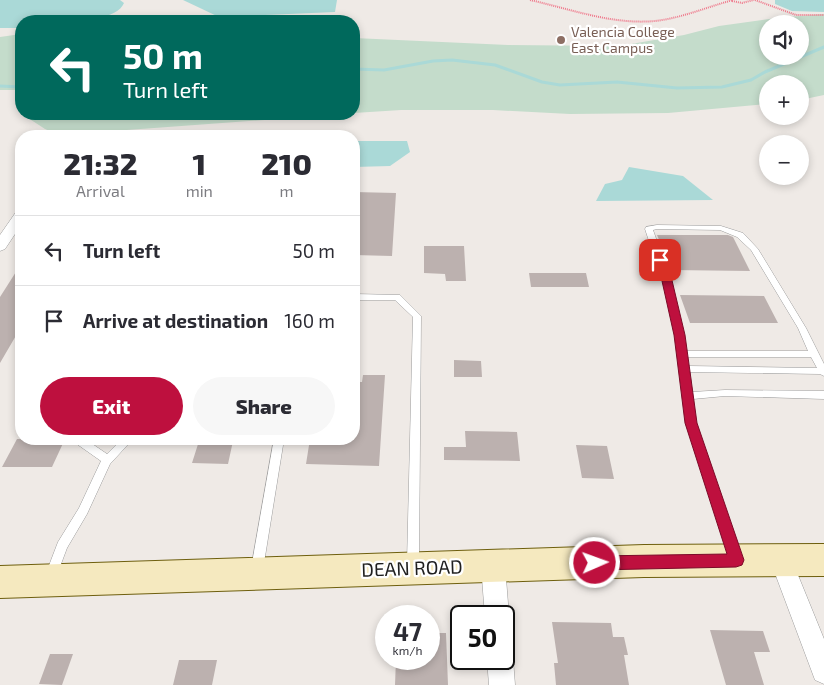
<!DOCTYPE html>
<html lang="en">
<head>
<meta charset="utf-8">
<style>
  :root { --surface:#fff; --page:#f7f7f7; --text:#2b2b33; --muted:#7c7c81; --line:#e1e1e2; --accent:#be103e }
  body { margin:0; font-family:"Exo 2",sans-serif; background:var(--page); color:var(--text); height:100vh; display:flex; flex-direction:column; font-size:19px; white-space:nowrap }
  * { box-sizing:border-box; margin:0 }
  p { font-size:16px; color:var(--muted) }
  .icon { flex:none; width:28px; height:28px; fill:none; stroke:currentColor; stroke-width:2; stroke-linecap:round; stroke-linejoin:round }
  .map { position:relative; flex:1; overflow:hidden }
  .drawer { position:absolute; left:15px; top:130px; width:345px; height:315px; display:flex; flex-direction:column; background:var(--surface); border-radius:20px; box-shadow:0 2px 8px #0003 }
  .drawer>* { flex:none }
  .hud { position:absolute; left:15px; top:15px; width:345px; height:105px; border-radius:20px; box-shadow:0 2px 8px #0003; background:#00695c; color:#fff; overflow:hidden }
  .tools { position:absolute; left:759px; top:15px; display:grid; gap:10px }
  .tools a { display:grid; place-items:center; width:50px; height:50px; border-radius:50%; background:var(--surface); box-shadow:0 2px 8px #0003; font-size:25px }
  .speed { position:absolute; left:375px; top:605px; display:flex; gap:10px; font-size:25px; font-weight:700; text-align:center }
  .speed>* { display:grid; place-content:center; width:65px; height:65px; border-radius:50%; background:var(--surface); box-shadow:0 2px 8px #0003; line-height:1 }
  .speed small { font-size:12px; font-weight:400 }
  .speed .limit { border:2px solid #111; border-radius:8px; background:#fff; color:#111 }
  .pin { position:absolute; display:grid; place-items:center; width:42px; height:42px; color:#fff; margin:-21px; border-radius:10px; box-shadow:0 2px 8px #0006 }
  .me { position:absolute; width:55px; margin:-28px; rotate:88deg; stroke-linejoin:round; filter:drop-shadow(0 0 4px #0008) }
  .turn { display:flex; align-items:center; gap:18px; height:105px; padding:0 25px; font-size:22px }
  .turn .icon { width:65px; height:65px; stroke-width:2.5 }
  .turn b { display:block; font-size:35px; line-height:42px }
  .eta { display:flex; justify-content:space-evenly; align-items:center; height:85px; text-align:center }
  .eta b { font-size:30px; font-weight:800; line-height:35px }
  .button { display:flex; gap:10px; margin-top:auto; padding:10px 25px }
  .button a { flex:1; height:58px; border-radius:30px; background:var(--accent); color:#fff; font-size:20px; font-weight:800; line-height:58px; text-align:center }
  .button a+a { background:var(--page); color:var(--text) }
  ul { padding:0; list-style:none }
  li { display:flex; align-items:center; gap:15px; height:70px; padding:0 25px; border-top:1px solid var(--line) }
  li div { flex:1 }
  li b { display:block; font-size:19px }
  li em { font-style:normal }
  .map>svg:first-child { display:block }
  .wetland { fill:#c4dccb; fill-rule:evenodd }
  .water { fill:#aad9d7 }
  .lines { fill:none; stroke-linecap:round; stroke-linejoin:round }
  .stream { stroke:#aad9d7; stroke-width:3 }
  .building { fill:#bcb1af }
  .lane-casing { stroke:#9c9c9c; stroke-width:1 }
  .street-casing { stroke:#9c9c9c; stroke-width:1 }
  .secondary-casing { stroke:#6e5f0e; stroke-width:2 }
  .path { stroke:#ef788b; stroke-width:2; stroke-dasharray:1 1; stroke-linecap:butt }
  .lane { fill:#fff; fill-rule:evenodd }
  .street { fill:#fff; fill-rule:evenodd }
  .secondary { fill:#f5e9bf; fill-rule:evenodd }
  .route { fill:#be103e; stroke:#7c0a28 }
  .education-dot { fill:#8d6e63; stroke:#fff; stroke-width:2 }
  .labels { text-anchor:middle; stroke-width:4.5; stroke-linejoin:round; paint-order:stroke }
  .far-education-label { font-size:14px; fill:#785e54; stroke:#fff; text-anchor:start }
  .near-street-label { font-size:19px; fill:#1f1f1f; stroke:#fff }
</style>
</head>
<body>
<div class="map">
<svg width="824" height="685" viewBox="0 0 824 685">
  <rect width="100%" height="100%" fill="#efeae6"/>
  <path class="wetland" d="M 824,14 L 824,95 L 800,100 L 800,84 L 768,84 L 767,104 L 668,113 L 570,114 L 493,110 L 401,110 L 354,113 L 354,38 L 508,45 L 619,46 L 684,35 L 719,26 L 776,18 ZM 768,24 L 800,24 L 800,56 L 768,56 Z
    M 21,34 L 21,90 L 0,90 L 0,37 Z
    M 22,114 L 346,114 L 59,135 L 45,129 Z"/>
  <path class="water" d="M 0,0 L 120,0 L 124,3 C 115,26 43,21 21,21 L 21,28 L 0,28 Z
    M 183,0 L 337,0 L 335,12 L 219,17 Z
    M 775,0 L 824,0 L 824,12 L 792,11 L 775,4 Z
    M 354,141 L 407,141 L 410,152 L 390,166 L 354,167 Z
    M 629,167 L 683,176 L 713,200 L 596,201 L 605,184 L 622,180 Z"/>
  <g class="lines">
    <path class="stream" d="M 354,69 L 384,70 L 433,61 L 452,60 L 495,65 L 542,82 L 560,85 L 617,82 L 677,88 L 722,87 L 751,80 L 765,72 L 824,47
      M 0,86 L 21,87"/>
  </g>
  <path class="building" d="M 354,192 L 396,193 L 392,256 L 354,255 Z
    M 657,235 L 728,235 L 733,237 L 750,271 L 671,270 L 663,256 L 654,260 L 649,245 L 655,248 L 661,244 Z
    M 424,246 L 464,246 L 466,281 L 446,281 L 445,274 L 424,273 Z
    M 21,264 L 21,327 L 0,363 L 0,297 Z
    M 529,273 L 586,273 L 589,287 L 531,287 Z
    M 680,295 L 764,296 L 778,323 L 690,323 Z
    M 454,360 L 481,361 L 482,377 L 454,377 Z
    M 363,375 L 385,375 L 379,466 L 306,464 L 310,439 L 354,439 L 354,382 L 362,382 Z
    M 465,431 L 517,432 L 520,461 L 444,460 L 444,447 L 466,447 Z
    M 17,439 L 65,439 L 52,467 L 2,467 Z
    M 199,441 L 233,441 L 228,464 L 192,463 Z
    M 576,445 L 607,446 L 614,479 L 582,478 Z
    M 552,622 L 611,623 L 613,637 L 624,637 L 628,655 L 624,655 L 629,685 L 556,685 L 554,663 L 558,663 Z
    M 710,630 L 763,631 L 770,652 L 754,652 L 764,685 L 726,685 Z
    M 429,633 L 446,633 L 448,685 L 395,685 L 396,659 L 429,659 Z
    M 50,654 L 73,654 L 62,685 L 39,684 Z
    M 179,660 L 217,660 L 212,685 L 173,685 Z"/>
  <g class="lines">
    <defs>
      <path id="lane" d="M 657,225 L 721,226 L 743,233 L 758,249 L 806,328 L 824,364 L 824,376 L 820,374 L 690,372 L 692,392 L 725,390 L 824,391 L 824,399 L 725,396 L 693,399 L 696,423 L 741,556 L 739,560 L 735,561 L 731,560 L 729,556 L 686,423 L 679,354 L 661,271 L 656,260 L 660,258 L 663,258 L 669,271 L 687,351 L 808,351 L 798,328 L 751,250 L 737,237 L 720,230 L 657,229 L 653,230 L 658,244 L 654,246 L 650,244 L 645,229 L 646,227 ZM 688,357 L 811,357 L 817,368 L 689,366 Z
        M 354,294 L 400,295 L 421,316 L 419,563 L 417,567 L 413,568 L 409,567 L 407,563 L 413,317 L 395,300 L 354,300 Z
        M 73,439 L 85,439 L 107,454 L 122,439 L 133,439 L 110,464 L 87,514 L 67,548 L 55,580 L 51,581 L 47,580 L 45,576 L 58,542 L 79,508 L 101,461 L 74,442 Z
        M 274,439 L 284,439 L 263,569 L 261,573 L 257,574 L 253,573 L 251,569 Z"/>
      <path id="street" d="M 21,211 L 21,225 L 5,249 L 0,251 L 0,235 L 16,212 Z
        M 781,550 L 789,553 L 824,639 L 824,684 L 815,680 L 770,560 L 773,553 Z
        M 493,555 L 501,559 L 505,566 L 509,616 L 504,625 L 504,616 L 485,616 L 481,566 L 485,559 Z
        M 504,648 L 509,650 L 513,659 L 515,685 L 489,685 L 487,659 L 504,659 Z"/>
      <path id="secondary" d="M 824,544 L 824,576 L 644,577 L 0,598 L 0,566 L 644,545 Z"/>
    </defs>
    <use href="#lane" class="lane-casing"/>
    <use href="#street" class="street-casing"/>
    <use href="#secondary" class="secondary-casing"/>
    <path class="path" d="M 530,0 C 571,9 612,25 655,21 C 682,18 707,7 733,0
      M 755,0 L 796,15 L 824,15
      M 732,1 L 742,3 L 754,0"/>
    <use href="#lane" class="lane"/>
    <use href="#street" class="street"/>
    <use href="#secondary" class="secondary"/>
  </g>
  <path class="route" d="M 660,256 L 665,260 L 670,272 L 685,335 L 697,423 L 744,560 L 742,565 L 736,567 L 595,570 L 589,568 L 587,563 L 589,558 L 595,556 L 727,554 L 685,423 L 674,335 L 660,272 L 655,260 Z"/>
  <circle class="education-dot" cx="561" cy="40" r="5"/>
  <g class="labels">
    <g class="far-education-label">
      <text x="571" y="37">Valencia College<tspan x="571" dy="16">East Campus</tspan></text>
    </g>
    <g class="near-street-label">
      <text transform="translate(412 568) rotate(-2)" y="7">DEAN ROAD</text>
    </g>
  </g>
</svg>
<div class="tools">
<a><svg class="icon" aria-label="sound" viewBox="0 0 24 24"><path d="M4 9h4l5-4v14l-5-4H4zM17 9q2 3 0 6"/></svg></a>
<a>+</a>
<a>−</a>
</div>
<div class="speed"><div>47<small>km/h</small></div><div class="limit">50</div></div>
<div class="pin" style="left:660px;top:260px;background:#d93025"><svg class="icon" aria-label="arrive" viewBox="0 0 24 24"><path d="M6 21V4h12l-3 4 3 4H6"/></svg></div>
<svg class="me" style="left:595px;top:563px" viewBox="-20 -20 40 40"><circle r="17" fill="#be103e" stroke="#fff" stroke-width="3"/><path d="M0-11L8 9 0 5-8 9z" fill="#fff"/></svg>
<div class="hud">
<div class="turn"><svg class="icon" aria-label="left" viewBox="0 0 24 24"><path d="M17 20v-9H6M10 6l-5 5 5 5"/></svg><div><b>50 m</b>Turn left</div></div>
</div>
<section class="drawer">
<div class="eta">
<div><b>21:32</b><p>Arrival</p></div>
<div><b>1</b><p>min</p></div>
<div><b>210</b><p>m</p></div>
</div>
<ul>
<li><svg class="icon" aria-label="left" viewBox="0 0 24 24"><path d="M17 20v-9H6M10 6l-5 5 5 5"/></svg><div><b>Turn left</b></div><em>50 m</em></li>
<li><svg class="icon" aria-label="arrive" viewBox="0 0 24 24"><path d="M6 21V4h12l-3 4 3 4H6"/></svg><div><b>Arrive at destination</b></div><em>160 m</em></li>
</ul>
<div class="button"><a>Exit</a><a>Share</a></div>
</section>
</div>
</body>
</html>
